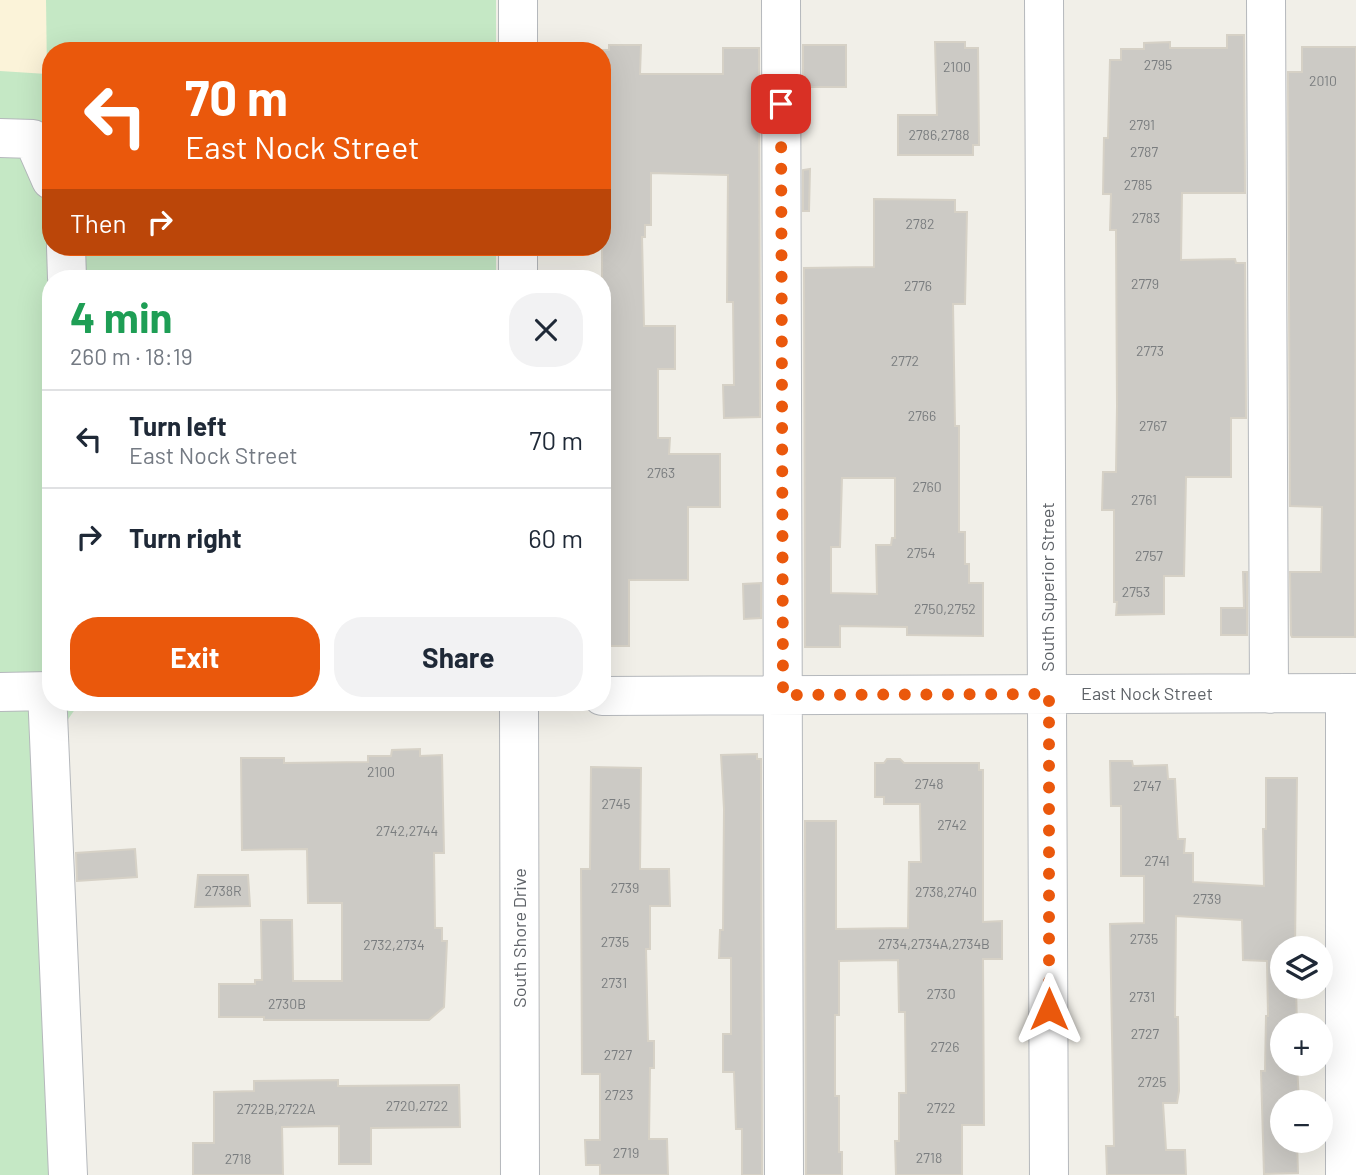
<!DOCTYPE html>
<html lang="en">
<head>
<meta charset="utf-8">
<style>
  :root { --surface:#fff; --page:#f2f2f3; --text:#1f2937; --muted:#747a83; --line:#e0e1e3; --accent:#ea580c }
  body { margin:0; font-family:Barlow,sans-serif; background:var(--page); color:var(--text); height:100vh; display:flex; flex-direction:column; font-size:26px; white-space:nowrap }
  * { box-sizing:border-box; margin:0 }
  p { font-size:23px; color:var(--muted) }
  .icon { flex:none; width:38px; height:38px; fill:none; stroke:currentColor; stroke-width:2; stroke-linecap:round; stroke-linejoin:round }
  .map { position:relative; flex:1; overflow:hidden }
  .drawer { position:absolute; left:42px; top:270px; width:569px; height:441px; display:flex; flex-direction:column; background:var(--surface); border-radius:28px; box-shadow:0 7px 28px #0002 }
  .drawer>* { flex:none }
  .guide { position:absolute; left:42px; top:42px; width:569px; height:214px; border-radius:28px; box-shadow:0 7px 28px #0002; background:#ea580c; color:#fff; overflow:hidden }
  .fabs { position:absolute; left:1270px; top:936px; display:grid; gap:14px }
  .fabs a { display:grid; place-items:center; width:63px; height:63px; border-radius:50%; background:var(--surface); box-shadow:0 7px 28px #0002; font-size:35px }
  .pin { position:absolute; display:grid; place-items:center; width:60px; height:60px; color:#fff; margin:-30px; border-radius:14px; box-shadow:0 4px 10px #0006 }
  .me { position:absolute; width:77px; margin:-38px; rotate:0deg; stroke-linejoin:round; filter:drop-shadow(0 0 5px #0008) }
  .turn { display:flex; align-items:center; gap:24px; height:147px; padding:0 28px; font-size:32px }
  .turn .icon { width:91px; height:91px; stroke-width:2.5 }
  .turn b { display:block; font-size:49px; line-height:60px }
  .then { display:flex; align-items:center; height:66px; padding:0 28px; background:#0003; gap:14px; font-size:26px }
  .round { display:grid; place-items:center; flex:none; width:74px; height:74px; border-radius:28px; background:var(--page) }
  .headline { display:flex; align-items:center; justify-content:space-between; height:119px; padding:0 28px }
  h1 { font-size:42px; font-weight:700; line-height:52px; color:#1e9e55 }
  .cta { display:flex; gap:14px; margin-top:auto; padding:14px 28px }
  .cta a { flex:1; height:80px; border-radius:28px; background:var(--accent); color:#fff; font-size:28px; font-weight:700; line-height:80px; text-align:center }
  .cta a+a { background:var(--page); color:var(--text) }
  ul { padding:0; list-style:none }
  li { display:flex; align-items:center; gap:21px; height:98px; padding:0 28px; border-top:2px solid var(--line) }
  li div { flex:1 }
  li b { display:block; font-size:26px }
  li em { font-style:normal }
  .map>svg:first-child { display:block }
  .green { fill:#c5e8c5 }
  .sand { fill:#fbf3d9 }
  .building { fill:#cccac5; stroke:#d6d1c6; stroke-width:2; fill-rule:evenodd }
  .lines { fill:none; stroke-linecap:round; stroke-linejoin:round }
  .minor-casing { stroke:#b5b8bc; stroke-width:40 }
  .minor { stroke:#fff; stroke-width:38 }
  .route { stroke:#ea580c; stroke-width:12; stroke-dasharray:0 21.6 }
  .labels { text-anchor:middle; stroke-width:6; stroke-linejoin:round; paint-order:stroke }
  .number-label { font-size:14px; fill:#7a7d7f }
  .street-label { font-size:18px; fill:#5f6368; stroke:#fff }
</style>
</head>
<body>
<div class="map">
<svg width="1356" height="1175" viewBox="0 0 1356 1175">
  <rect width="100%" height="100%" fill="#f1efe8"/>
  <path class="green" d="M 0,0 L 496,0 L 496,51 L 51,51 L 51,247 L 496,247 L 496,278 L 51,278 L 51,702 L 80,702 L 60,731 L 82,1175 L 0,1175 Z"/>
  <path class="sand" d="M 0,0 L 46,0 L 47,74 L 0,71 Z"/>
  <path class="building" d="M 1227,35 L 1244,35 L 1245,193 L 1182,193 L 1181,260 L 1235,259 L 1236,263 L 1245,263 L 1246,418 L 1231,418 L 1231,477 L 1186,477 L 1184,576 L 1164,576 L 1164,614 L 1116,615 L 1117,602 L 1114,602 L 1114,510 L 1102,510 L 1103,472 L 1116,472 L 1117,406 L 1116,230 L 1110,230 L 1111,194 L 1103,194 L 1104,138 L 1108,138 L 1110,60 L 1121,60 L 1121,49 L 1144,49 L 1144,43 L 1170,42 L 1170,48 L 1227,48 Z
    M 935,42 L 965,42 L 965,48 L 978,48 L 979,145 L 973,145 L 973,155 L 898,155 L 898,115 L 937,115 Z
    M 609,45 L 641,45 L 640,74 L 723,74 L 723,48 L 759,48 L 760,417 L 724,418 L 723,385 L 734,385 L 733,302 L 727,302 L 728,175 L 651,173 L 651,225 L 645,225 L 645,237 L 642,237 L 644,326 L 675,326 L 675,369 L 658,369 L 658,438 L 670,438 L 669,454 L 720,454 L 720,507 L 688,507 L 688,580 L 629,580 L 629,646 L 602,646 L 602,50 L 609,50 Z
    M 803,45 L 846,45 L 846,87 L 803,87 Z
    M 1302,47 L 1356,47 L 1355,637 L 1292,637 L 1291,635 L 1290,572 L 1321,572 L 1322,507 L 1290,506 L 1288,72 L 1302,72 Z
    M 810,169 L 809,211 L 803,211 L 803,170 Z
    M 874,199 L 955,200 L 955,212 L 967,212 L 965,304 L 953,304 L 955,426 L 959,426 L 959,532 L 965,532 L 965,564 L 969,564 L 969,583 L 983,583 L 983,636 L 907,635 L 907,627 L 840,626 L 840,647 L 805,647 L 804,268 L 874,267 ZM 842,478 L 895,478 L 895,538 L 892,538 L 891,545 L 876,545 L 877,594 L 831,593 L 831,547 L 840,547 Z
    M 1243,572 L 1247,572 L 1247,635 L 1221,635 L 1221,608 L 1244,608 Z
    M 761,583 L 761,618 L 744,619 L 743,584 Z
    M 420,749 L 420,756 L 442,755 L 444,853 L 434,853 L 435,928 L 442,928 L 442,941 L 447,941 L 444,1007 L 429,1020 L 264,1020 L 264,1017 L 219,1017 L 219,984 L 255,984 L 255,980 L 262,980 L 261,920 L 292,920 L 293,981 L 342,981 L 342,903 L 308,903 L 307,849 L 242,850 L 241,758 L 284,758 L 284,763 L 368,762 L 368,756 L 391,756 L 392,750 Z
    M 757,754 L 757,759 L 761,759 L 762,1175 L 742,1175 L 742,1129 L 736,1129 L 734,1072 L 723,1072 L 723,1034 L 731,1034 L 731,958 L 719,958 L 720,930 L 723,930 L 724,809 L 721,755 Z
    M 887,759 L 900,759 L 904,763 L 979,763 L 979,770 L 983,770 L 983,922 L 1002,921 L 1002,959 L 983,959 L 984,1125 L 962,1125 L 962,1175 L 896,1175 L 895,1141 L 899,1141 L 899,1093 L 906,1093 L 905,1012 L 899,1012 L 898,960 L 839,961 L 839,1015 L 835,1015 L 835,1096 L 839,1096 L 839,1152 L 842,1152 L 842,1175 L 806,1175 L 805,821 L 836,821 L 836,929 L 908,928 L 909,862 L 921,862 L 920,804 L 884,804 L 884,797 L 875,797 L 875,763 L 884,763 Z
    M 1110,761 L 1132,761 L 1133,766 L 1167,765 L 1168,779 L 1175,779 L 1178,839 L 1185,839 L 1184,853 L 1193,853 L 1193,882 L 1264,886 L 1263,829 L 1266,829 L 1266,778 L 1297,778 L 1295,948 L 1283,948 L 1283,987 L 1296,987 L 1297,1026 L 1283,1026 L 1283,1064 L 1297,1064 L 1299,1102 L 1283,1102 L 1283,1141 L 1297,1141 L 1298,1173 L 1264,1174 L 1261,1071 L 1265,1071 L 1266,1016 L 1268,1016 L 1267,961 L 1243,960 L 1242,920 L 1176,916 L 1175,1017 L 1178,1017 L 1179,1091 L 1177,1103 L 1163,1103 L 1166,1150 L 1185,1150 L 1186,1175 L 1107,1175 L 1106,1146 L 1114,1146 L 1110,924 L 1144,923 L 1144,876 L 1121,876 L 1121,806 L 1111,806 Z
    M 591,767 L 641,768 L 640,869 L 669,869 L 670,906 L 650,906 L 650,949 L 646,949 L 648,1041 L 654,1041 L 654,1068 L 650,1068 L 649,1139 L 667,1139 L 668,1175 L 600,1175 L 600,1165 L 586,1165 L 585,1140 L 600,1140 L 600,1074 L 582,1074 L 581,869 L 590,869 Z
    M 135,849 L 137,877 L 77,881 L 76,853 Z
    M 198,875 L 248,875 L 250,906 L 195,907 Z
    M 338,1080 L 338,1086 L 459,1085 L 460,1127 L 371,1128 L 371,1164 L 339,1164 L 339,1126 L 282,1127 L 283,1175 L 193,1175 L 193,1143 L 214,1143 L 214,1092 L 254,1091 L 254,1081 Z"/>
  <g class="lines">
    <defs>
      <path id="minor" d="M 518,0 L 518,51
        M 781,0 L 784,1175
        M 1044,0 L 1049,1175
        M 1266,0 L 1269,694
        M 0,138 L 33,139 L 51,180
        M 66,247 L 67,278
        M 518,247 L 518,278
        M 47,691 L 68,1175
        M 0,692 L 51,691
        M 1345,693 L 1345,1175
        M 602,696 L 1356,693
        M 519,702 L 520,1175"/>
    </defs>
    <use href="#minor" class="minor-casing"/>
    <use href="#minor" class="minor"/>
  </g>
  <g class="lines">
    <path class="route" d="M 781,104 L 783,695 L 1049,694 L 1049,1009"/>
  </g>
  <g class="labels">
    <g class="number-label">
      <text x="1158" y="70">2795</text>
      <text x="957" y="72">2100</text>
      <text x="1323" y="86">2010</text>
      <text x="1142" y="130">2791</text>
      <text x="939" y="140">2786,2788</text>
      <text x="1144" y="157">2787</text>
      <text x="1138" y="190">2785</text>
      <text x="1146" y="223">2783</text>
      <text x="920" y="229">2782</text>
      <text x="1145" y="289">2779</text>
      <text x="918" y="291">2776</text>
      <text x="1150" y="356">2773</text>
      <text x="905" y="366">2772</text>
      <text x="922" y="421">2766</text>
      <text x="1153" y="431">2767</text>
      <text x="661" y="478">2763</text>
      <text x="927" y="492">2760</text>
      <text x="1144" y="505">2761</text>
      <text x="921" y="558">2754</text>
      <text x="1149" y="561">2757</text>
      <text x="1136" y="597">2753</text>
      <text x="945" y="614">2750,2752</text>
      <text x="381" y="777">2100</text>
      <text x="929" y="789">2748</text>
      <text x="1147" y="791">2747</text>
      <text x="616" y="809">2745</text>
      <text x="952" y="830">2742</text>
      <text x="407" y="836">2742,2744</text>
      <text x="1157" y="866">2741</text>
      <text x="625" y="893">2739</text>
      <text x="223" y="896">2738R</text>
      <text x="946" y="897">2738,2740</text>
      <text x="1207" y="904">2739</text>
      <text x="1144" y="944">2735</text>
      <text x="615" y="947">2735</text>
      <text x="934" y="949">2734,2734A,2734B</text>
      <text x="394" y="950">2732,2734</text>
      <text x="614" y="988">2731</text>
      <text x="941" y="999">2730</text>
      <text x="1142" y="1002">2731</text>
      <text x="287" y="1009">2730B</text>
      <text x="1145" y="1039">2727</text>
      <text x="945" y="1052">2726</text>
      <text x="618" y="1060">2727</text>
      <text x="1152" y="1087">2725</text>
      <text x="619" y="1100">2723</text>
      <text x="417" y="1111">2720,2722</text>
      <text x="941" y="1113">2722</text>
      <text x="276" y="1114">2722B,2722A</text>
      <text x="626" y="1158">2719</text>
      <text x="929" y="1163">2718</text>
      <text x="238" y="1164">2718</text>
    </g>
    <g class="street-label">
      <text transform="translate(1048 587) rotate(-90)" y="6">South Superior Street</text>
      <text x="1147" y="700">East Nock Street</text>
      <text transform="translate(520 938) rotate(-90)" y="6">South Shore Drive</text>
    </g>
  </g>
</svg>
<div class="fabs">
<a><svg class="icon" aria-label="layers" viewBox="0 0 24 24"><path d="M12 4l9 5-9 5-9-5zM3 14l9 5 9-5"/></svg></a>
<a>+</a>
<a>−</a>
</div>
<div class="pin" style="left:781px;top:104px;background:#d93025"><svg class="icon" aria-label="arrive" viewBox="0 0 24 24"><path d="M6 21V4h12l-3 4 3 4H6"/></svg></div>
<svg class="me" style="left:1049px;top:1009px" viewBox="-20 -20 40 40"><path d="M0-17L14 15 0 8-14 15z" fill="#ea580c" stroke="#fff" stroke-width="4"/></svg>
<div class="guide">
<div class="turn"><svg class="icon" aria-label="left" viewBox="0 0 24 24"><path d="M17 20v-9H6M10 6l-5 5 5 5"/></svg><div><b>70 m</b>East Nock Street</div></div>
<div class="then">Then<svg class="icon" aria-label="right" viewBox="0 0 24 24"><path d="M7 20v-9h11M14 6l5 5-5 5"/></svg></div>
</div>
<section class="drawer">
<div class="headline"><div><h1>4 min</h1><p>260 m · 18:19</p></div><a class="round"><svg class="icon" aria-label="close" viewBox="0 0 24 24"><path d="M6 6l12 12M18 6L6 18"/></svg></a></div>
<ul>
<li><svg class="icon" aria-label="left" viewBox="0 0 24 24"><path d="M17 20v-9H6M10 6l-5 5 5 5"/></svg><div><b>Turn left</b><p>East Nock Street</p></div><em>70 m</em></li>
<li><svg class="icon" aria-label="right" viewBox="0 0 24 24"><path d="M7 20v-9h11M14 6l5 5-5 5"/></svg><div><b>Turn right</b></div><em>60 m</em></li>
</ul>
<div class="cta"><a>Exit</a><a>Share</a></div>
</section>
</div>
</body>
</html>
